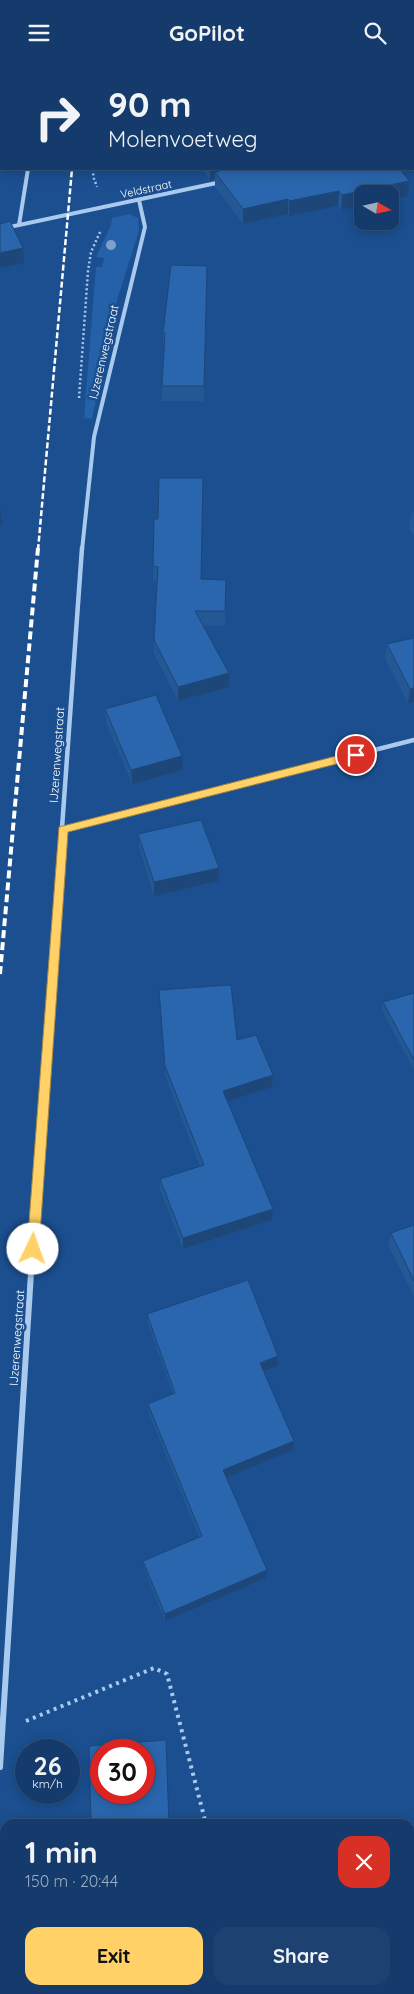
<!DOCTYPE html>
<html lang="en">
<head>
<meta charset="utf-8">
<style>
  :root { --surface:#143b6b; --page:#1d4271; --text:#f1f3f6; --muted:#9dadc1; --line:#33557e; --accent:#ffd166 }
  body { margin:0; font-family:Quicksand,sans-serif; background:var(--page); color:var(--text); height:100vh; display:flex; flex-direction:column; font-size:19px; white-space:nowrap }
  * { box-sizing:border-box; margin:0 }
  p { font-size:16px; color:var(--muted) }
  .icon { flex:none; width:28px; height:28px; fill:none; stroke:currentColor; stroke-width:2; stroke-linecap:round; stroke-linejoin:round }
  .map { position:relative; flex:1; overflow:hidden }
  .side { position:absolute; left:0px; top:1754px; width:415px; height:176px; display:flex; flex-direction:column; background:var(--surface); border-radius:15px 15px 0 0; box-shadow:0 2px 12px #0003,0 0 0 1px var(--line) }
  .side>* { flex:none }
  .top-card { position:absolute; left:0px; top:0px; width:415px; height:105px; box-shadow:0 2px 12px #0003,0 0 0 1px var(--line); background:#143b6b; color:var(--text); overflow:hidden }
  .needle { width:32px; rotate:99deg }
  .controls { position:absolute; left:354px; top:120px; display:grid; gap:10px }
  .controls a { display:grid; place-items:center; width:45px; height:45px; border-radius:10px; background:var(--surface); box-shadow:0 2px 12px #0003,0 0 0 1px var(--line); font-size:25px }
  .speed { position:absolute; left:15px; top:1674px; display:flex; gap:10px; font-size:25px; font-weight:700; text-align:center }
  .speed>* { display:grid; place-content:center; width:65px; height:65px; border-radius:50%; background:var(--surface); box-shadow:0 2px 12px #0003,0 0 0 1px var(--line); line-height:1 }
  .speed small { font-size:12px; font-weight:400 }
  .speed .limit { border:8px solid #d22; background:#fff; color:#111 }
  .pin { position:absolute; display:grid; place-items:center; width:42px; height:42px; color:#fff; margin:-21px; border:2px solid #fff; border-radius:50%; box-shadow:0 1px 5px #0007 }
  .me { position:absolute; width:55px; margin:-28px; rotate:3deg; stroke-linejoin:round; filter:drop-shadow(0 0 4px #0008) }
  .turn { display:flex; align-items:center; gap:18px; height:105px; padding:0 25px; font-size:22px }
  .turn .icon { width:65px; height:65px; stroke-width:2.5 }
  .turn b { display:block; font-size:35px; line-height:42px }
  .round { display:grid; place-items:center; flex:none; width:52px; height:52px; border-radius:15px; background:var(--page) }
  .overview { display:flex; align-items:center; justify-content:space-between; height:85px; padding:0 25px }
  h1 { font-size:30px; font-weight:800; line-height:38px }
  .action { display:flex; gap:10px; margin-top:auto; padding:10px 25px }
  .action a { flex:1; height:58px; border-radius:15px; background:var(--accent); color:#111; font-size:20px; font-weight:800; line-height:58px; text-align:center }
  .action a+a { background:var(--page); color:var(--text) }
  header { display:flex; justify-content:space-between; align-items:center; height:65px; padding:0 25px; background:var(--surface); font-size:22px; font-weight:800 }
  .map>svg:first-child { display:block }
  .green { fill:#2461a8 }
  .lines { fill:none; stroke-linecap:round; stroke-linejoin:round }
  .path-far1 { stroke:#a9c9ee; stroke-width:2.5; stroke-dasharray:2 2.5; stroke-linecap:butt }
  .path { stroke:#a9c9ee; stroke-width:4; stroke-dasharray:3 4.5; stroke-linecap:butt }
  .street-far2 { stroke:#a9c9ee; stroke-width:4 }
  .street-far1 { stroke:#a9c9ee; stroke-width:4.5 }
  .street { stroke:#a9c9ee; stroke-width:6 }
  .rail-far1 { stroke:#fff; stroke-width:2.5; stroke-dasharray:6 2.5; stroke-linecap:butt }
  .rail { stroke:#fff; stroke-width:4; stroke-dasharray:8 4; stroke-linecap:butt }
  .tree { fill:#7ea0ca }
  .wall { fill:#245895 }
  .shaded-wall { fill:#1d4779 }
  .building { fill:#2a66ad; stroke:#1d4779; fill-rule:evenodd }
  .route { fill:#ffd166; stroke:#a68842 }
  .labels { text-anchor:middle; stroke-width:5; stroke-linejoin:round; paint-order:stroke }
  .far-street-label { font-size:11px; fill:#fff; stroke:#1b4f8f }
  .street-label { font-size:12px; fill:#fff; stroke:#1b4f8f }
</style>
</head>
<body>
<header><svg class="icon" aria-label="menu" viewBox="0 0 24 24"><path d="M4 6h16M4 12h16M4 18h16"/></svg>GoPilot<svg class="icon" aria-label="search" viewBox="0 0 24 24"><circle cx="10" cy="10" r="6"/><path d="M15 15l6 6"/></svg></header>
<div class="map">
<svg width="414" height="1929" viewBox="0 0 414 1929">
  <rect width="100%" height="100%" fill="#1b4f8f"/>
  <path class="green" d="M 129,149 L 138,153 L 139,166 L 117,235 L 92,354 L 84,353 L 96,202 L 102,202 L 104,193 L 96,192 L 111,160 L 112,153 Z"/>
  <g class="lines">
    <path class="path-far1" d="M 94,104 L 93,111 L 97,122
      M 79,333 L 88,206 L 91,187 L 101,165"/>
    <path class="path" d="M 26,1656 L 154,1603 L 167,1609 L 206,1759
      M 250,1925 L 251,1929"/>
    <path class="street-far2" d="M 19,160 L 28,104
      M 0,164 L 221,117
      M 82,485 L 94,372 L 145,162 L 139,135"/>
    <path class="street-far1" d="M 63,764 L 414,675
      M 37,1113 L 82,483"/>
    <path class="street" d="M 0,1702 L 37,1112"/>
    <path class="rail-far1" d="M 38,485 L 72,104"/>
    <path class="rail" d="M 0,909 L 38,483"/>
  </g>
  <circle class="tree" cx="111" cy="180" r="5"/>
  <path class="wall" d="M 261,0 L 321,0 L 322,1 L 262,1 Z
    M 202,104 L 400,104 L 408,131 L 362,129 L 362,140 L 341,145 L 338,141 L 289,151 L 288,149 L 243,159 L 215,122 L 215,114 L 210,115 Z
    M 207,216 L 204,336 L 162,336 L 162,321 L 164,283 L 163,283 L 163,268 Z
    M 414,447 L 414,471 L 409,463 L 411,448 Z
    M 154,454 L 201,514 L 226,515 L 225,561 L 203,560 L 229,622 L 178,636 L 154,589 L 154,575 L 157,516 L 153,516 L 153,501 Z
    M 414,573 L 414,637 L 408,638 L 385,594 L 387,579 Z
    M 105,644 L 182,691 L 183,705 L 132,719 L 106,658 Z
    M 138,769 L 219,816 L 154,831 L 139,782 Z
    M 159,925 L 237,975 L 273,1010 L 272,1022 L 227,1036 L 273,1144 L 272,1155 L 183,1184 L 160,1125 L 160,1114 L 200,1101 L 166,1013 Z
    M 414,929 L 414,1005 L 382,945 L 383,937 Z
    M 414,1160 L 414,1232 L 388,1179 L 391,1168 Z
    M 147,1249 L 278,1291 L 278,1301 L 264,1306 L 293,1385 L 226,1412 L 267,1505 L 266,1513 L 165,1556 L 144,1503 L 143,1496 L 199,1472 L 149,1348 L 148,1339 L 173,1329 L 148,1259 Z"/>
  <path class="shaded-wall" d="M 1,47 L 1,71 L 0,53 Z
    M 210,104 L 263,104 L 215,107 L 215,114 L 210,115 Z
    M 409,116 L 408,131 L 390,134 L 390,129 L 362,129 L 362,140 L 341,145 L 342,130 Z
    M 339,126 L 338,141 L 289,151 L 289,136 Z
    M 288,134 L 288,149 L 243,159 L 243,144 Z
    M 23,183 L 24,198 L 0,203 L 0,188 Z
    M 207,201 L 207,216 L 204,336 L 204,321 Z
    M 0,444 L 2,459 L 0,461 Z
    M 229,608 L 229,622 L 178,636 L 178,622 Z
    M 414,623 L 414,637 L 408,638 L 410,624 Z
    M 182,691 L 183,705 L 132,719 L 131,705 Z
    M 219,803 L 219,816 L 154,831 L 154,817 Z
    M 273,1010 L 272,1022 L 222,1038 L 223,1026 Z
    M 273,1144 L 272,1155 L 183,1184 L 183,1173 Z
    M 278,1291 L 278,1301 L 260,1307 L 260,1298 Z
    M 294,1376 L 293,1385 L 223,1414 L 223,1405 Z
    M 267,1505 L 266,1513 L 165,1556 L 165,1549 Z"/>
  <path class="building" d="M 0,0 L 9,0 L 9,1 L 1,1 L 1,47 L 0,53 Z
    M 273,0 L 321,0 L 322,1 L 274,1 Z
    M 229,104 L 400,104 L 409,116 L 342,130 L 339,126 L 289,136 L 288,134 L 243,144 L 215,107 Z
    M 10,156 L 23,183 L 0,188 L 0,159 Z
    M 171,200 L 207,201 L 204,321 L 162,321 L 165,268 L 163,268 Z
    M 159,413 L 203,413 L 201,514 L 226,515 L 225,546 L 195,546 L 229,608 L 178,622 L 154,575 L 158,502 L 153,501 L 154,454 L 158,454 Z
    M 414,573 L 414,623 L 410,624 L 387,579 Z
    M 156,630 L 182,691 L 131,705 L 105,644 Z
    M 201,755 L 219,803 L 154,817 L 138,769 Z
    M 231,920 L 237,975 L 256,970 L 273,1010 L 223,1026 L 273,1144 L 183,1173 L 160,1114 L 204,1100 L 165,1001 L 159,925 Z
    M 414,928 L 414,995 L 383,937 Z
    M 414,1160 L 414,1216 L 391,1168 Z
    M 248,1215 L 278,1291 L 260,1298 L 294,1376 L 223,1405 L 267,1505 L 165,1549 L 143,1496 L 202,1471 L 148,1339 L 175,1328 L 147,1249 Z
    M 166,1675 L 169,1759 L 91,1759 L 89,1681 ZM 101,1685 L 144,1685 L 144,1728 L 101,1728 Z"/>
  <path class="route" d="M 356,686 L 361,690 L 360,693 L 68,767 L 39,1184 L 37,1188 L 33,1189 L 28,1188 L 27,1184 L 59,762 Z"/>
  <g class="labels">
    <g class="far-street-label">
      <text transform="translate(146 124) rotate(-12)" y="4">Veldstraat</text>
    </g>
    <g class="street-label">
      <text transform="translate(104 287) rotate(-77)" y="4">IJzerenwegstraat</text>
      <text transform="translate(57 690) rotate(-86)" y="4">IJzerenwegstraat</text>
      <text transform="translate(17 1273) rotate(-86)" y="4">IJzerenwegstraat</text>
    </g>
  </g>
</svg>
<div class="controls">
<a><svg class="needle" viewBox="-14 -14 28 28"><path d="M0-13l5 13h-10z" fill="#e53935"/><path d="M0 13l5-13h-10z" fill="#9dadc1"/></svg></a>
</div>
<div class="speed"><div>26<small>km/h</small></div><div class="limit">30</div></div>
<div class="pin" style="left:356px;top:690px;background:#d93025"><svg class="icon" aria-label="arrive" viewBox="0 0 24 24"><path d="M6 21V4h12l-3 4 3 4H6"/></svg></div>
<svg class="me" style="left:33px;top:1184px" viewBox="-20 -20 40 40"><circle r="19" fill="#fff"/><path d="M0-13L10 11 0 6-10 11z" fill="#ffd166"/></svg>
<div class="top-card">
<div class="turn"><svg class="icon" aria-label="right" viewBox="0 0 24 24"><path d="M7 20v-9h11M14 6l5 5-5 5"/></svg><div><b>90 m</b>Molenvoetweg</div></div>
</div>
<section class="side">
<div class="overview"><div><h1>1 min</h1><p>150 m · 20:44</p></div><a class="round" style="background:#d93025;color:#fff"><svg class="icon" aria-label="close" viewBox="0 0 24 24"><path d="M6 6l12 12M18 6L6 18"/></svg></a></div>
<div class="action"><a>Exit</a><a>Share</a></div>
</section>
</div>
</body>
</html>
